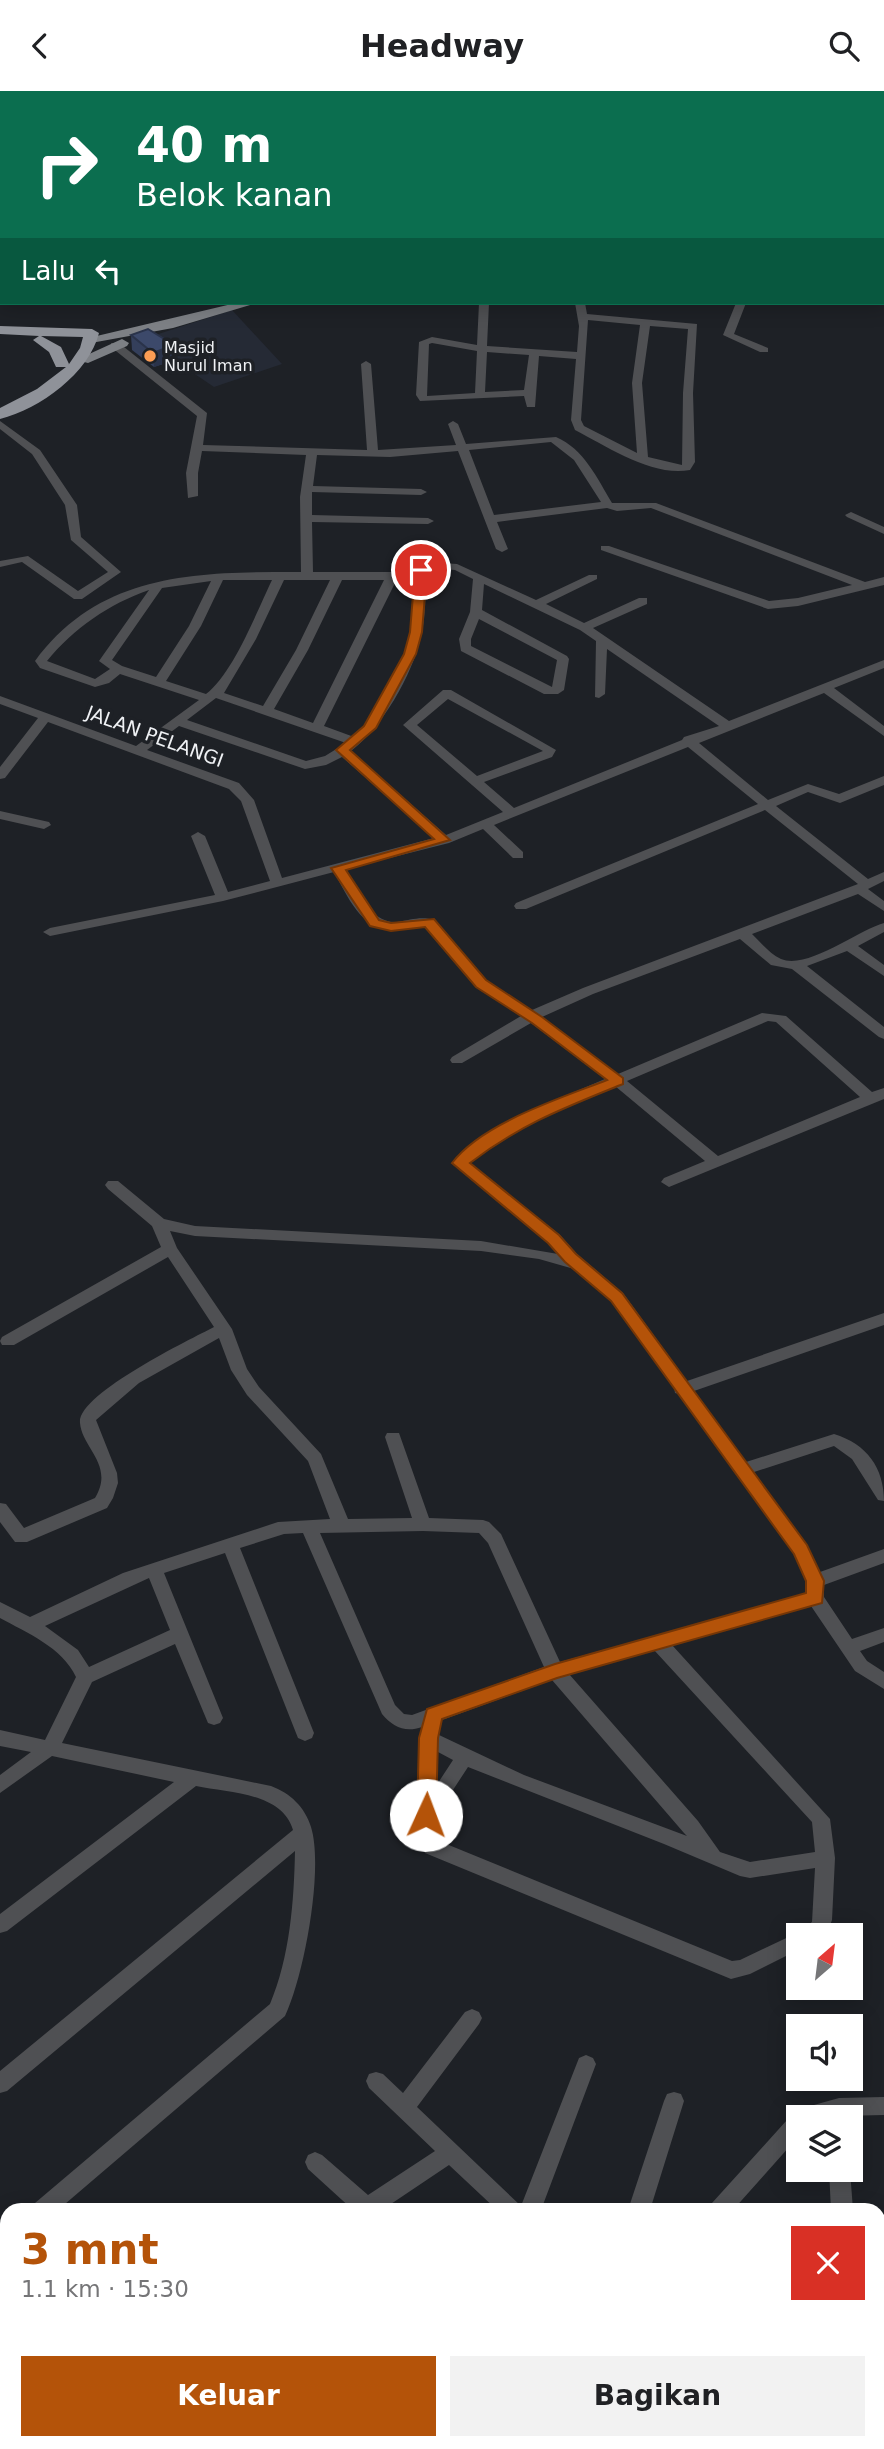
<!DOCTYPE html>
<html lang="id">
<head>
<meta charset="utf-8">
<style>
  :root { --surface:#fff; --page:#f2f2f2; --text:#202124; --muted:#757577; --accent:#b45309 }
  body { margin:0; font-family:"DejaVu Sans",sans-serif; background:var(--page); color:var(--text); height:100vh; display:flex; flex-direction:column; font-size:26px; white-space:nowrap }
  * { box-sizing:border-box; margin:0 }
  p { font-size:23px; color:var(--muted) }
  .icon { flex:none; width:38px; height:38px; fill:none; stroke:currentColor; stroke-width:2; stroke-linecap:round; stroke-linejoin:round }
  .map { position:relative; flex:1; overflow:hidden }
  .panel { position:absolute; left:0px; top:2112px; width:886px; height:247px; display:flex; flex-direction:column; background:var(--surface); border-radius:21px 21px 0 0; box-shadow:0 4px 18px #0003 }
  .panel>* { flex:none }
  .top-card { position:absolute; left:0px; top:0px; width:886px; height:214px; box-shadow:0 4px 18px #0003; background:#0b6e4f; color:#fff; overflow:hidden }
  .needle { width:46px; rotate:28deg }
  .tools { position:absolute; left:786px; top:1832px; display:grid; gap:14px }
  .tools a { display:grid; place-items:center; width:77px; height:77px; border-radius:0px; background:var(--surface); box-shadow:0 4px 18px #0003; font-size:35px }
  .pin { position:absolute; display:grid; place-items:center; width:60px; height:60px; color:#fff; margin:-30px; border:4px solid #fff; border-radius:50%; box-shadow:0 2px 7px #0007 }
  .me { position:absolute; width:77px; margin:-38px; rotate:2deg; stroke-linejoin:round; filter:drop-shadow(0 0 5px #0008) }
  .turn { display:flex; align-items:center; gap:24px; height:147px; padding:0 21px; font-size:32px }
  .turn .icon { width:91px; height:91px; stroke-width:2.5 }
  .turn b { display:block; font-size:49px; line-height:60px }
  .then { display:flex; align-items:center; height:66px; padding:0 21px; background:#0003; gap:14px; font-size:26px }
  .round { display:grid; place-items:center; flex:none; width:74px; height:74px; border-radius:0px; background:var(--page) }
  .headline { display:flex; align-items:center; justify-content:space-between; height:119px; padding:0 21px }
  h1 { font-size:42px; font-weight:700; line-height:52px; color:var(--accent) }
  .button { display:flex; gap:14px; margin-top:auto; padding:14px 21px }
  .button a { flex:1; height:80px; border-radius:0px; background:var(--accent); color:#fff; font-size:28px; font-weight:700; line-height:80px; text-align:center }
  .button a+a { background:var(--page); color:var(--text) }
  header { display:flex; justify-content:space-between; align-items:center; height:91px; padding:0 21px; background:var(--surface); font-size:32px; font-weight:700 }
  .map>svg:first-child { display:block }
  .built { fill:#252a35 }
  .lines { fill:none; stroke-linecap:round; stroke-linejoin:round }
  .minor { fill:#4f5053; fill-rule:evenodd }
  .major { fill:#7d8085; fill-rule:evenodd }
  .highway { fill:#8f9299; fill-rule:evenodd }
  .wall { fill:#343f5b }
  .shaded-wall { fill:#2a334a }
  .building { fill:#3c496a; stroke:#2a334a; stroke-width:2 }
  .route { fill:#b45309; stroke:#753606; stroke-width:2 }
  .poi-dot { fill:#fc9d54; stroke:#1e2126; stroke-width:2.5 }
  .labels { text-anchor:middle; stroke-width:7; stroke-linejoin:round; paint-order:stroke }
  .far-poi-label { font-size:16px; fill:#eff1f4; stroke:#1e2126; text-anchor:start }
  .street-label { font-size:19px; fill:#eff1f4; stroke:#1e2126 }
</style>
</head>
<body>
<header><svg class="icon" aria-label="back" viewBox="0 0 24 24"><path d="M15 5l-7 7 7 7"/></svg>Headway<svg class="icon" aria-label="search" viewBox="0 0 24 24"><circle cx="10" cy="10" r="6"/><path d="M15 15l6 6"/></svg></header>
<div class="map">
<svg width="884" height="2358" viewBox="0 0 884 2358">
  <rect width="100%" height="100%" fill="#1e2126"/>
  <path class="built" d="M 232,219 L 282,273 L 214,296 L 143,248 Z"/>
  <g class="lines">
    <path class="minor" d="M 179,0 L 191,0 L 192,2 L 180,2 Z
      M 216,0 L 226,0 L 215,2 Z
      M 310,0 L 319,0 L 309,2 Z
      M 368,0 L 377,0 L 367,2 Z
      M 404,0 L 413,0 L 403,2 Z
      M 448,0 L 457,0 L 447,2 Z
      M 541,0 L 549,0 L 540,2 Z
      M 567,0 L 576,0 L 566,2 Z
      M 635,0 L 643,0 L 643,2 L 635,2 Z
      M 714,0 L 722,0 L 713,2 Z
      M 864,0 L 873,0 L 874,2 L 865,2 Z
      M 479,212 L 489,212 L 487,255 L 577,261 L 579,235 L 575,212 L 585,212 L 587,223 L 697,233 L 693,302 L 695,371 L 690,379 C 652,386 608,356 575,339 L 571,329 L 576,268 L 539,265 L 535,316 L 527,316 L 524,305 L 420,310 L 416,304 L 419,251 L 432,246 L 477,254 ZM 588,229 L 640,234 L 632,292 L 637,362 L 584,335 L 581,329 ZM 650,235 L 688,238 L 683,302 L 682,374 L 648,366 L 642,292 ZM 432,252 L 477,260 L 475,302 L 427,305 L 429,253 ZM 487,261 L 529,264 L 524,299 L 485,301 Z
      M 736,212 L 746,212 L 734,243 L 768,257 L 768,261 L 760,261 L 723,244 Z
      M 111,252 L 119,252 L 207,322 L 203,354 L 367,359 L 361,273 L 366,270 L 371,273 L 378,359 L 456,354 L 448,333 L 453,330 L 458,333 L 466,353 L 556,346 C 584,358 597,387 612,412 L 656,412 L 865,491 L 884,486 L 884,494 L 798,515 L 768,518 L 601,459 L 601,455 L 609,455 L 769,510 L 798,507 L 852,494 L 651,417 L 617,420 L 607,417 L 497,431 L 508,458 L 502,461 L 496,458 L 458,360 L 390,366 L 317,364 L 313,395 L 421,398 L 427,401 L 421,404 L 312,401 L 312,424 L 428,427 L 434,430 L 428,433 L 312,431 L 313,481 L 392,481 L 442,472 L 457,473 L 536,509 L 589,484 L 597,484 L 597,488 L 546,513 L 584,532 L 639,507 L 647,507 L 647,513 L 593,537 L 729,630 L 884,569 L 884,577 L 834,597 L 884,635 L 884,645 L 824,602 L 699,652 L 768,709 L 808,693 L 839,703 L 884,685 L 884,694 L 840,712 L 808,701 L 776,715 L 868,788 L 884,781 L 884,790 L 868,798 L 884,810 L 884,820 L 858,803 L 752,843 C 761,852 770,863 781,868 C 808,879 858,839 884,832 L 884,841 L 858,855 L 884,874 L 884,885 L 847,860 L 807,875 L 884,936 L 884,948 L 879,946 L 792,878 L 771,874 L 740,848 L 593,903 L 542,926 L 618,983 L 762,922 L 786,925 L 872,1001 L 884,997 L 884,1008 L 669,1096 L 661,1091 L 664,1087 L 705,1070 L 615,995 L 535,1028 L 504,1045 L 470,1072 L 560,1144 L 577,1163 L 623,1202 L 687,1290 L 884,1222 L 884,1234 L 694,1300 L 746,1371 L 834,1343 C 867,1353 884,1377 884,1410 L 878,1409 L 852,1368 L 834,1355 L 754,1381 L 807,1454 L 820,1481 L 884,1458 L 884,1472 L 824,1494 L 824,1506 L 852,1548 L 884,1537 L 884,1551 L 860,1560 L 867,1570 L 884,1581 L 884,1598 L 855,1580 L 811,1515 L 672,1554 L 830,1728 L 835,1767 L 832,1829 L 827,1842 L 823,1844 L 798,1844 L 798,1859 L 750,1883 L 731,1888 L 425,1762 L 414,1739 L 422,1636 C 405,1642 393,1636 382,1623 L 303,1442 L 284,1443 L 240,1457 L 314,1642 L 312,1647 L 305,1650 L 298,1647 L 296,1642 L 225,1462 L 164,1482 L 223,1627 L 220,1632 L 214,1634 L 208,1632 L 175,1553 L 92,1591 L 62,1652 L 271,1695 C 290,1702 305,1716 311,1736 C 324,1778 304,1885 285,1925 L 58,2119 L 32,2119 L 35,2112 L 270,1913 C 290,1866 294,1810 295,1760 L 7,2000 L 0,2002 L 0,1980 L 293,1739 C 282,1701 228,1702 196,1695 L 7,1840 L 0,1842 L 0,1823 L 174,1691 L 52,1665 L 0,1702 L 0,1684 L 31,1661 L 0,1655 L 0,1639 L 45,1649 L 76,1586 C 62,1556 27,1542 0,1527 L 0,1511 L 30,1526 L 123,1482 L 278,1431 L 330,1428 L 308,1370 L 247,1304 L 231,1279 L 219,1247 L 139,1292 L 96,1329 L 117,1382 L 118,1392 L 113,1407 L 107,1417 L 27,1451 L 15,1451 L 0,1431 L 0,1412 L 6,1413 L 24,1437 L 95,1407 C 115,1374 82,1357 80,1332 C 77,1303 191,1248 214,1236 L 168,1166 L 14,1254 L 2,1254 L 0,1250 L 2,1246 L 161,1156 L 152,1135 L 108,1098 L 105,1094 L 108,1090 L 118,1090 L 164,1128 L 195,1135 L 481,1150 L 558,1163 L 548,1152 L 452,1072 L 494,1039 L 525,1022 L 605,988 L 531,932 L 462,972 L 452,972 L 450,969 L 452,966 L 521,925 L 476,895 L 425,835 C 415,835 407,838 397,839 C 363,843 348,806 334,781 L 223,810 L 50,845 L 43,841 L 50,837 L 215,804 L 191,745 L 198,741 L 205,745 L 228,801 L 270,790 L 241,710 L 229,698 L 48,631 L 5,687 L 0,688 L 0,676 L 38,627 L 0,613 L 0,605 L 136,655 L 199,609 L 120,583 L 109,592 L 95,596 L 40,577 L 35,570 C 101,480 200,481 301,481 L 300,406 L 306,364 L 202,360 L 198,382 L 198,405 L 188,407 L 186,382 L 197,325 L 111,256 ZM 551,351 L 574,369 L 601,411 L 494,424 L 469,359 ZM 442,478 L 455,479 L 473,488 L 470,521 L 459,548 L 461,560 L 544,603 L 558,603 L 564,599 L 569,568 L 567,565 L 482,519 L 484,493 L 580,539 L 596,550 L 595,606 L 599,607 L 605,603 L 607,558 L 719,635 L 684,646 L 682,649 L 514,717 L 484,691 L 552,666 L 556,659 L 451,599 L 443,599 L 403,634 L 503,721 L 446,744 L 351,660 C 382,637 412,584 421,546 C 426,525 425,503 427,482 ZM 415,484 C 414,504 414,525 410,545 C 403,575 377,625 354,646 L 324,635 L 397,488 ZM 223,489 L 272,489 C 257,520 233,583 206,603 L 166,590 L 201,535 ZM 284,489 L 330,489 L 296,559 L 263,615 L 224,602 L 256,548 ZM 342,489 L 384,489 L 313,632 L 274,618 L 308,559 ZM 211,490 L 189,535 L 156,586 L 122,575 L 112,569 L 162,497 ZM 149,499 L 99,570 L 110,578 L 95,588 L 47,570 C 74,537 109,513 149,499 ZM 479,528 L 557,569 L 552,596 L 471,555 L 471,548 ZM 216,607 L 346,652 L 325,665 L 306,670 L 187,629 ZM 448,608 L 543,660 L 477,685 L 417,634 ZM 179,635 L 305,678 L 326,674 L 342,666 L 434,747 L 282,787 L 254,709 L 239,692 L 147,659 ZM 688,656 L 758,713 L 516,812 L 514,815 L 516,818 L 526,818 L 765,719 L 858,793 L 583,897 L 532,919 L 486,889 L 435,829 C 420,825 411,829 397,831 C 370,833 357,797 346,778 L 449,752 L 483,738 L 513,767 L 523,767 L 523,761 L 494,734 ZM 768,930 L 776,931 L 860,1006 L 718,1065 L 627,990 ZM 170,1140 L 195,1145 L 481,1160 L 539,1168 L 574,1178 L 611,1210 L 674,1296 L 675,1302 L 679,1303 L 794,1462 L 806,1490 L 806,1503 L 560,1571 L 501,1443 L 489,1431 L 483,1429 L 429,1427 L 399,1342 L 387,1342 L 385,1346 L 412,1427 L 348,1428 L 321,1363 L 259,1296 L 247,1278 L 232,1238 L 177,1157 ZM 423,1440 L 479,1442 L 488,1452 L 544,1576 L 412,1624 L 404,1623 L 395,1614 L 320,1442 ZM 149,1487 L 170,1539 L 89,1576 L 78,1559 L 45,1535 ZM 654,1559 L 812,1731 L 815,1761 L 750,1771 L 720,1761 L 698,1730 L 569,1583 ZM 552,1589 L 684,1742 L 687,1745 L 524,1684 L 439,1644 L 442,1629 ZM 438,1661 L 453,1669 L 436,1695 ZM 468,1676 L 664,1753 L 740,1785 L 750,1787 L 815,1777 L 812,1831 L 799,1841 L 740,1869 L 732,1870 L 439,1750 L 434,1739 L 434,1728 Z
      M 0,330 L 40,359 L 77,414 L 81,446 L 121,481 L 82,508 L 74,508 L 22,471 L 0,476 L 0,470 L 28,465 L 78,500 L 108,481 L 71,449 L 65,414 L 32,363 L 0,338 Z
      M 851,421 L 884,436 L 884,443 L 847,426 L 845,424 Z
      M 0,720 L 49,731 L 51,734 L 44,738 L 0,728 Z
      M 472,1918 L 479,1921 L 482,1927 L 479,1933 L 417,2016 L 521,2115 L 579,1967 L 586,1964 L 593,1967 L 596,1973 L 541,2119 L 497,2119 L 449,2074 L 382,2119 L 353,2119 L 308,2078 L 305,2071 L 308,2064 L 315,2061 L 322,2064 L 368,2104 L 435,2060 L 369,1997 L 366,1990 L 369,1983 L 376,1981 L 383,1983 L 403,2002 L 465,1921 Z
      M 674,2001 L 681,2003 L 684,2010 L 650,2119 L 628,2119 L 664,2010 L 667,2003 Z
      M 884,2006 L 884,2024 L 798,2026 L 798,2046 L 733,2119 L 709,2119 L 712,2112 L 796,2019 L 839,2007 Z
      M 829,2079 L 850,2079 L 853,2119 L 831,2119 Z
      M 7,2140 L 7,2162 L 0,2165 L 0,2143 Z
      M 878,2190 L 884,2191 L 884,2211 L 878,2210 Z
      M 269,2352 L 294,2352 L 296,2358 L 271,2358 Z
      M 350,2352 L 376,2352 L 378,2358 L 352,2358 Z
      M 604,2352 L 635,2352 L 633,2358 L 602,2358 Z"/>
    <path class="major" d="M 236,212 L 257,212 L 173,237 L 91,252 L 84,248 Z
      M 122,248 L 129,252 L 127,255 L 88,272 L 76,269 Z"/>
    <path class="highway" d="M 0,235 L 92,238 L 99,242 C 89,282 40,318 0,328 L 0,317 L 37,298 L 66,276 L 56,276 L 49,261 L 33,249 L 39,245 L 0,243 ZM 41,245 L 83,246 L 80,257 L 67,276 L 69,273 L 61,256 Z"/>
  </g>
  <path class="wall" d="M 131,244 L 174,254 L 175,269 L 154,276 L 132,259 Z"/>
  <path class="shaded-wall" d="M 174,254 L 175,269 L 154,276 L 153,262 Z"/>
  <path class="building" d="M 148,238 L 174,254 L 153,262 L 131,244 Z"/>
  <path class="route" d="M 421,475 L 427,479 L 422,541 L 416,563 L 376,637 L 350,659 L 450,749 L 346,779 L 379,829 L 391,832 L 434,828 L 486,889 L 542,926 L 623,987 L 623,993 C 564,1017 521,1033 470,1072 L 559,1144 L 576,1163 L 622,1202 L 807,1454 L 824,1490 L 822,1512 L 557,1587 L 442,1628 L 438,1647 L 436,1724 L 433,1730 L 420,1730 L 417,1724 L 419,1647 L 427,1618 L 555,1573 L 806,1502 L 806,1490 L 794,1463 L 611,1210 L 565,1171 L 548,1152 L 452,1072 C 482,1032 561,1007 607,989 L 532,932 L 476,896 L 425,836 L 391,840 L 370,835 L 331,777 L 434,748 L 336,659 L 364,635 L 404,563 L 410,541 L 415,479 Z"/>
  <circle class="poi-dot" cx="150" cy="265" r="7"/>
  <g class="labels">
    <g class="far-poi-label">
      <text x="164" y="262">Masjid<tspan x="164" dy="18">Nurul Iman</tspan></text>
    </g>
    <g class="street-label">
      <text transform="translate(155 645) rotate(20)" y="7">JALAN PELANGI</text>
    </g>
  </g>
</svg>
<div class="tools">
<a><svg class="needle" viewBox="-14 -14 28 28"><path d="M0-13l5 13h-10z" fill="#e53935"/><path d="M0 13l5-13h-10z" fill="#757577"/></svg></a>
<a><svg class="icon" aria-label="sound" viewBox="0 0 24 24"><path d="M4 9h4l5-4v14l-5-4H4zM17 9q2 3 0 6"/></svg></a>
<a><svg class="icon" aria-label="layers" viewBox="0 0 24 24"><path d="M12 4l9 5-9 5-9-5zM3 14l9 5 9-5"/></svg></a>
</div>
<div class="pin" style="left:421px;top:479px;background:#d93025"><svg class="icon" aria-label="arrive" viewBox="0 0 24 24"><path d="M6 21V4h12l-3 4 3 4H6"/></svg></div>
<svg class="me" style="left:426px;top:1724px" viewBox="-20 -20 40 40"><circle r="19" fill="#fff"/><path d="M0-13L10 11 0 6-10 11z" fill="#b45309"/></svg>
<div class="top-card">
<div class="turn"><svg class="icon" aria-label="right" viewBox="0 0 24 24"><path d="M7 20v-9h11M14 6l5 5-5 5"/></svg><div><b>40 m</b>Belok kanan</div></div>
<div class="then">Lalu<svg class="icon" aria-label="left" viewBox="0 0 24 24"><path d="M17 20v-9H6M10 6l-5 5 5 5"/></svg></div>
</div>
<section class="panel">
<div class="headline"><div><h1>3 mnt</h1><p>1.1 km · 15:30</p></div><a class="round" style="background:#d93025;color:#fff"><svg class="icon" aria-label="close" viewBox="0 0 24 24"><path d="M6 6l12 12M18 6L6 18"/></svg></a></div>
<div class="button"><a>Keluar</a><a>Bagikan</a></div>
</section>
</div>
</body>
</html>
